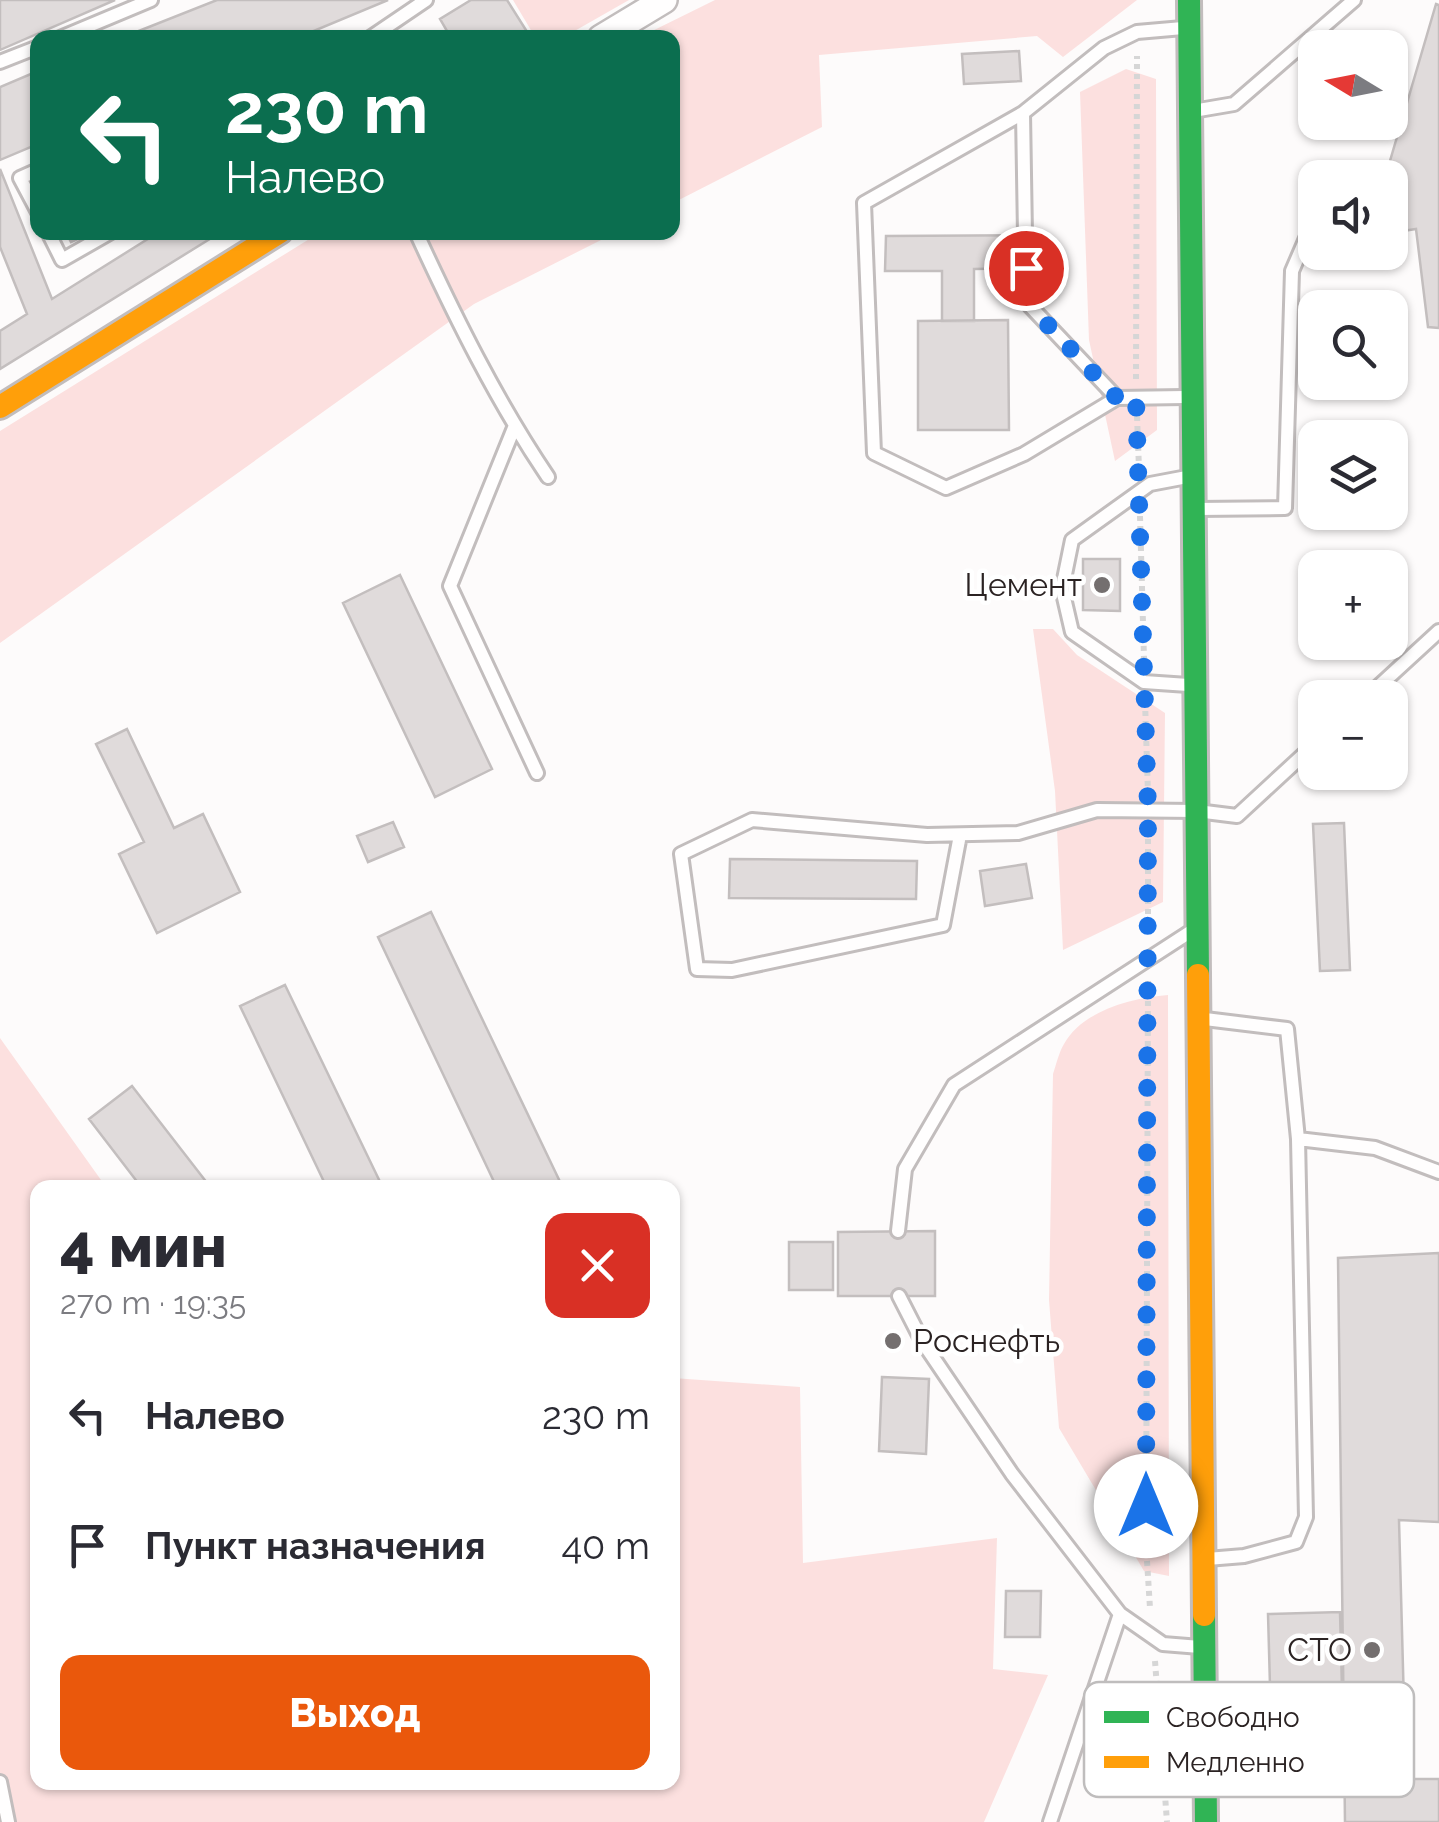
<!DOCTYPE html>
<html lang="ru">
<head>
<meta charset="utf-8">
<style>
  :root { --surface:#fff; --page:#f2f2f3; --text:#2b2b33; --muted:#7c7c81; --accent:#ea580c }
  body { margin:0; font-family:Raleway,sans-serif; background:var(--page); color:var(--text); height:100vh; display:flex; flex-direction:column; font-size:38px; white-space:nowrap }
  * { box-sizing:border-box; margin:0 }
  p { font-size:32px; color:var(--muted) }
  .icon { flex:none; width:55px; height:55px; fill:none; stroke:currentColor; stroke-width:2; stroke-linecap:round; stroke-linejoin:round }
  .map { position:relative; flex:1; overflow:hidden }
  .panel { position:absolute; left:30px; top:1180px; width:650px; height:610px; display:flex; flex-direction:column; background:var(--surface); border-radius:20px; box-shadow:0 2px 8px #0004 }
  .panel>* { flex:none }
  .guide { position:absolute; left:30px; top:30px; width:650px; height:210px; border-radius:20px; box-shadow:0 2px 8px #0004; background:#0b6e4f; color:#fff; overflow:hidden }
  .needle { width:65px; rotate:280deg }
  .controls { position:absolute; left:1298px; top:30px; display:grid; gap:20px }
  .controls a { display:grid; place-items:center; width:110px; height:110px; border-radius:20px; background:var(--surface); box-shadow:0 2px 8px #0004; font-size:50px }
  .pin { position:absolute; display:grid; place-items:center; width:85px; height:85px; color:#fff; margin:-42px; border:5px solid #fff; border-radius:50%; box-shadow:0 2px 10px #0007 }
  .me { position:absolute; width:110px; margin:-55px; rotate:0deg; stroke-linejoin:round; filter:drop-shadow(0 0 8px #0008) }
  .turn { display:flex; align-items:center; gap:35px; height:210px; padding:0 30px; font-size:45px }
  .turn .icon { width:130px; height:130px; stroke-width:2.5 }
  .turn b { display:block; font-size:70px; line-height:85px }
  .round { display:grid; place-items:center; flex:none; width:105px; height:105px; border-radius:20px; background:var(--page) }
  .overview { display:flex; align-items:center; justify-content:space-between; height:170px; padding:0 30px }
  h1 { font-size:60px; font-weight:800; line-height:75px }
  .cta { display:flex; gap:20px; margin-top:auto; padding:20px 30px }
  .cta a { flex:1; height:115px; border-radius:20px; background:var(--accent); color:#fff; font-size:40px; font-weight:800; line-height:115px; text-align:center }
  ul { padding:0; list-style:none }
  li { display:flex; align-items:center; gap:30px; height:130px; padding:0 30px }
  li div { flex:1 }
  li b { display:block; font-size:38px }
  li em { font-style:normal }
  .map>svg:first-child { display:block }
  .green { fill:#fce0df }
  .building { fill:#e0dbdb; stroke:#c3bebe; stroke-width:2.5 }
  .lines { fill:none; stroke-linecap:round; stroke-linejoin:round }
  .lane-casing { stroke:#c2bdbd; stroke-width:18 }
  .street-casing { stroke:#c2bdbd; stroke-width:30 }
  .fast-casing { stroke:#c2bdbd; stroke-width:28 }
  .slow-casing { stroke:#c2bdbd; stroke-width:28 }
  .path { stroke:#d6d6d6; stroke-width:6; stroke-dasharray:5 5; stroke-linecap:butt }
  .lane { stroke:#fffefe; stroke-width:12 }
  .street { stroke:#fffefe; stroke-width:25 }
  .fast { stroke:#30b455; stroke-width:22 }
  .slow { stroke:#ff9f0a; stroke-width:22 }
  .route { stroke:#1a73e8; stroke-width:18; stroke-dasharray:0 32.4 }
  .poi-dot { fill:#746f6f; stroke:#fff; stroke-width:4 }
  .labels { text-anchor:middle; stroke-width:9; stroke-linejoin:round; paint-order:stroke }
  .poi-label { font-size:32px; fill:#2b2323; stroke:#fff; text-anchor:end }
  .key { fill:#fff; stroke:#bfbdbd; stroke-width:2.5 }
  .key-label { font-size:28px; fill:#2b2323 }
</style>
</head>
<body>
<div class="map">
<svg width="1439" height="1822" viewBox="0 0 1439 1822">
  <rect width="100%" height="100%" fill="#fdfbfb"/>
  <path class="green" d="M 513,0 L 629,0 L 564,37 L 535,37 Z
    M 715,0 L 1137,0 L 1063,57 L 1037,36 L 819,55 L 822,127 L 673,203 L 672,38 L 640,37 Z
    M 1126,69 L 1156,79 L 1157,430 L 1115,461 L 1089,340 L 1080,92 Z
    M 319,233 L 615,233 L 474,304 L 0,643 L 0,431 Z
    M 1033,629 L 1053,629 L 1077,655 L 1165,713 L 1163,902 L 1063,950 L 1055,791 Z
    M 1168,995 L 1169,1576 L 1144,1571 L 1059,1428 L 1049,1300 L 1053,1074 C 1056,1065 1059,1052 1064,1044 C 1083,1010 1132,998 1168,995 Z
    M 0,1038 L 106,1187 L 38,1188 L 38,1782 L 672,1782 L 673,1378 L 800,1387 L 803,1563 L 997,1538 L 993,1669 L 1048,1675 L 984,1822 L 0,1822 Z"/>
  <path class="building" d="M 0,0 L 115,0 L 0,50 Z
    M 217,0 L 388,0 L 297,38 L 121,38 Z
    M 471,0 L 507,0 L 531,38 L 451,38 L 440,19 Z
    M 1436,4 L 1439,5 L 1439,328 L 1428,327 L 1416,229 L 1390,233 L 1390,178 L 1385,178 Z
    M 1019,51 L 1021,81 L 964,84 L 962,54 Z
    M 38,71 L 38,144 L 0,160 L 0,87 Z
    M 0,169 L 52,299 L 159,232 L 221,232 L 0,369 L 0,331 L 27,314 L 0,247 Z
    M 66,232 L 93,232 L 71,242 Z
    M 1044,235 L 1044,268 L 974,269 L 974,321 L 942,321 L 942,271 L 885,271 L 886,236 Z
    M 1370,293 L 1380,308 L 1350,308 Z
    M 1008,320 L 1009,430 L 918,430 L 918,321 Z
    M 1390,321 L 1400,334 L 1390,341 Z
    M 1083,559 L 1120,559 L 1120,611 L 1083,610 Z
    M 400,575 L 492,769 L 435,797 L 343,603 Z
    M 127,729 L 174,828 L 203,814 L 240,892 L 157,933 L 119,854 L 144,842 L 96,744 Z
    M 393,822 L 404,847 L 368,862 L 357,836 Z
    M 1344,823 L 1350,970 L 1320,971 L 1313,824 Z
    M 730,859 L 917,861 L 916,899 L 729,898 Z
    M 1026,864 L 1032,898 L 985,906 L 980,871 Z
    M 431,912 L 563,1188 L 497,1188 L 378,937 Z
    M 285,985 L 383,1188 L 327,1188 L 240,1006 Z
    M 132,1086 L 211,1188 L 142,1188 L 89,1119 Z
    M 935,1231 L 935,1296 L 838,1296 L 838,1232 Z
    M 789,1242 L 833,1242 L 833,1290 L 789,1290 Z
    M 1439,1253 L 1439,1522 L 1399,1520 L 1406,1779 L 1439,1779 L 1439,1822 L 1345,1822 L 1338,1258 Z
    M 882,1377 L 929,1379 L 926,1454 L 879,1451 Z
    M 1006,1591 L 1041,1591 L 1040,1637 L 1005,1637 Z
    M 1340,1612 L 1344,1767 L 1319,1768 L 1317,1685 L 1270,1686 L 1268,1614 Z"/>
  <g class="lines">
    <defs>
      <path id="lane" d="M 60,38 L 151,0
        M 370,38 L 426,0
        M 0,62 L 38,47
        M 1193,111 L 1234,104 L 1354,0
        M 1023,113 L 864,203 L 874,453 L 946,488 L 1024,454 L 1117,398
        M 38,170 L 20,178 L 38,212
        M 48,232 L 62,260 L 111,232
        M 416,232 C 455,317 496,400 548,477
        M 1025,235 L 1023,113 L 1104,48 L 1137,32 L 1183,28
        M 1026,268 L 1030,306 L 1117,398 L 1185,397
        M 514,428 L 450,586 L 537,773
        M 1187,477 L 1150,484 L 1072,540 L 1062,589 L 1072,632 L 1144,682 L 1188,685
        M 1197,509 L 1285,508 L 1292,271 L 1314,220
        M 1366,698 L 1439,631
        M 960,835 L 943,925 L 732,970 L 697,969 L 681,854 L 752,820 L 927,835 L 1018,833 L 1097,810 L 1197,811 L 1237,816 L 1315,744
        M 1205,1019 L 1287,1029 L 1298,1139 L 1306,1517 L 1296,1542 L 1244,1556 L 1207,1559
        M 1298,1139 L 1375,1148 L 1439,1172
        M 898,1231 L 905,1169 L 954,1085 L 1190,932
        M 899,1296 L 922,1341 L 1012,1474 L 1120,1614 L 1163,1644 L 1200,1647
        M 0,1782 L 8,1822
        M 1050,1822 L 1120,1614"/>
      <path id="street" d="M 601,38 L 664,0"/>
      <path id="fast" d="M 1189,0 L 1198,975
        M 1204,1615 L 1206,1822"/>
      <path id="slow" d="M 0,407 L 280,232
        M 1198,975 L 1204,1615"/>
    </defs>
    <use href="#lane" class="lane-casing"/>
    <use href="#street" class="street-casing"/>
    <use href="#fast" class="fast-casing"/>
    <use href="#slow" class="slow-casing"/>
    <path class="path" d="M 1136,379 L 1137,56
      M 1137,416 L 1139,469
      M 1140,516 L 1144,659
      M 1145,701 L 1148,794
      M 1148,934 L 1148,831
      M 1148,981 L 1146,1545 L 1150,1608
      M 1155,1661 L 1167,1822"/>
    <use href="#lane" class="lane"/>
    <use href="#street" class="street"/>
    <use href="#fast" class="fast"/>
    <use href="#slow" class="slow"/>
  </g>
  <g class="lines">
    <path class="route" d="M 1026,268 L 1030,306 L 1117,398 L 1136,397 L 1148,810 L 1146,1506"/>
  </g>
  <g class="poi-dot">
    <circle cx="1102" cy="585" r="10"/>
    <circle cx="893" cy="1341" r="10"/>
    <circle cx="1372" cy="1650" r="10"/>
  </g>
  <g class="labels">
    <g class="poi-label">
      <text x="1082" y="596">Цемент</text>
      <text x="913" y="1352" text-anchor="start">Роснефть</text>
      <text x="1352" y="1661">СТО</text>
    </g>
  </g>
  <rect x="1084" y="1682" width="330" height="115" rx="15" class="key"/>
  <rect x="1104" y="1711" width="45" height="12" fill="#30b455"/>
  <rect x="1104" y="1756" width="45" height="12" fill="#ff9f0a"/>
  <g class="key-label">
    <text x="1166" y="1727">Свободно</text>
    <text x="1166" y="1772">Медленно</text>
  </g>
</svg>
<div class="controls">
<a><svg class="needle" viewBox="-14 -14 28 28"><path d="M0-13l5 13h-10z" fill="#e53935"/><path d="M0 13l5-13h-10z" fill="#7c7c81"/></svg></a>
<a><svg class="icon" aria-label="sound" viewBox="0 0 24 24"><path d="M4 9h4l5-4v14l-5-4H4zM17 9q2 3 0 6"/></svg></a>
<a><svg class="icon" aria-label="search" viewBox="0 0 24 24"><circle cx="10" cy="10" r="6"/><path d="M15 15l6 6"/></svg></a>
<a><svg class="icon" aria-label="layers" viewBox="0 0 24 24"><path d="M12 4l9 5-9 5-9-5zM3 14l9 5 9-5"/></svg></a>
<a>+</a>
<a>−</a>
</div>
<div class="pin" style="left:1026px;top:268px;background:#d93025"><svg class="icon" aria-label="arrive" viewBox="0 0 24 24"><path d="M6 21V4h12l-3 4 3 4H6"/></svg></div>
<svg class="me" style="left:1146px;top:1506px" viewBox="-20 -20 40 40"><circle r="19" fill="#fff"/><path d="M0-13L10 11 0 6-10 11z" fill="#1a73e8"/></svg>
<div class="guide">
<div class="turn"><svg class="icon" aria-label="left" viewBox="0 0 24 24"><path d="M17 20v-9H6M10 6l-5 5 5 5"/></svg><div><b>230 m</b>Налево</div></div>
</div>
<section class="panel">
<div class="overview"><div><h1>4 мин</h1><p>270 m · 19:35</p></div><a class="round" style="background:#d93025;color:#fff"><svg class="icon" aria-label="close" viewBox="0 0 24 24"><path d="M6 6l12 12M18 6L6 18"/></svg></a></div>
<ul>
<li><svg class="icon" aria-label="left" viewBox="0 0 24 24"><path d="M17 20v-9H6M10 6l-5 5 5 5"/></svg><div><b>Налево</b></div><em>230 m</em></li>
<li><svg class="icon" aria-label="arrive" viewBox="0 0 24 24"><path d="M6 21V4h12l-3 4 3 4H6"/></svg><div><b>Пункт назначения</b></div><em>40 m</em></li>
</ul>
<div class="cta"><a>Выход</a></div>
</section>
</div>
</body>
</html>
